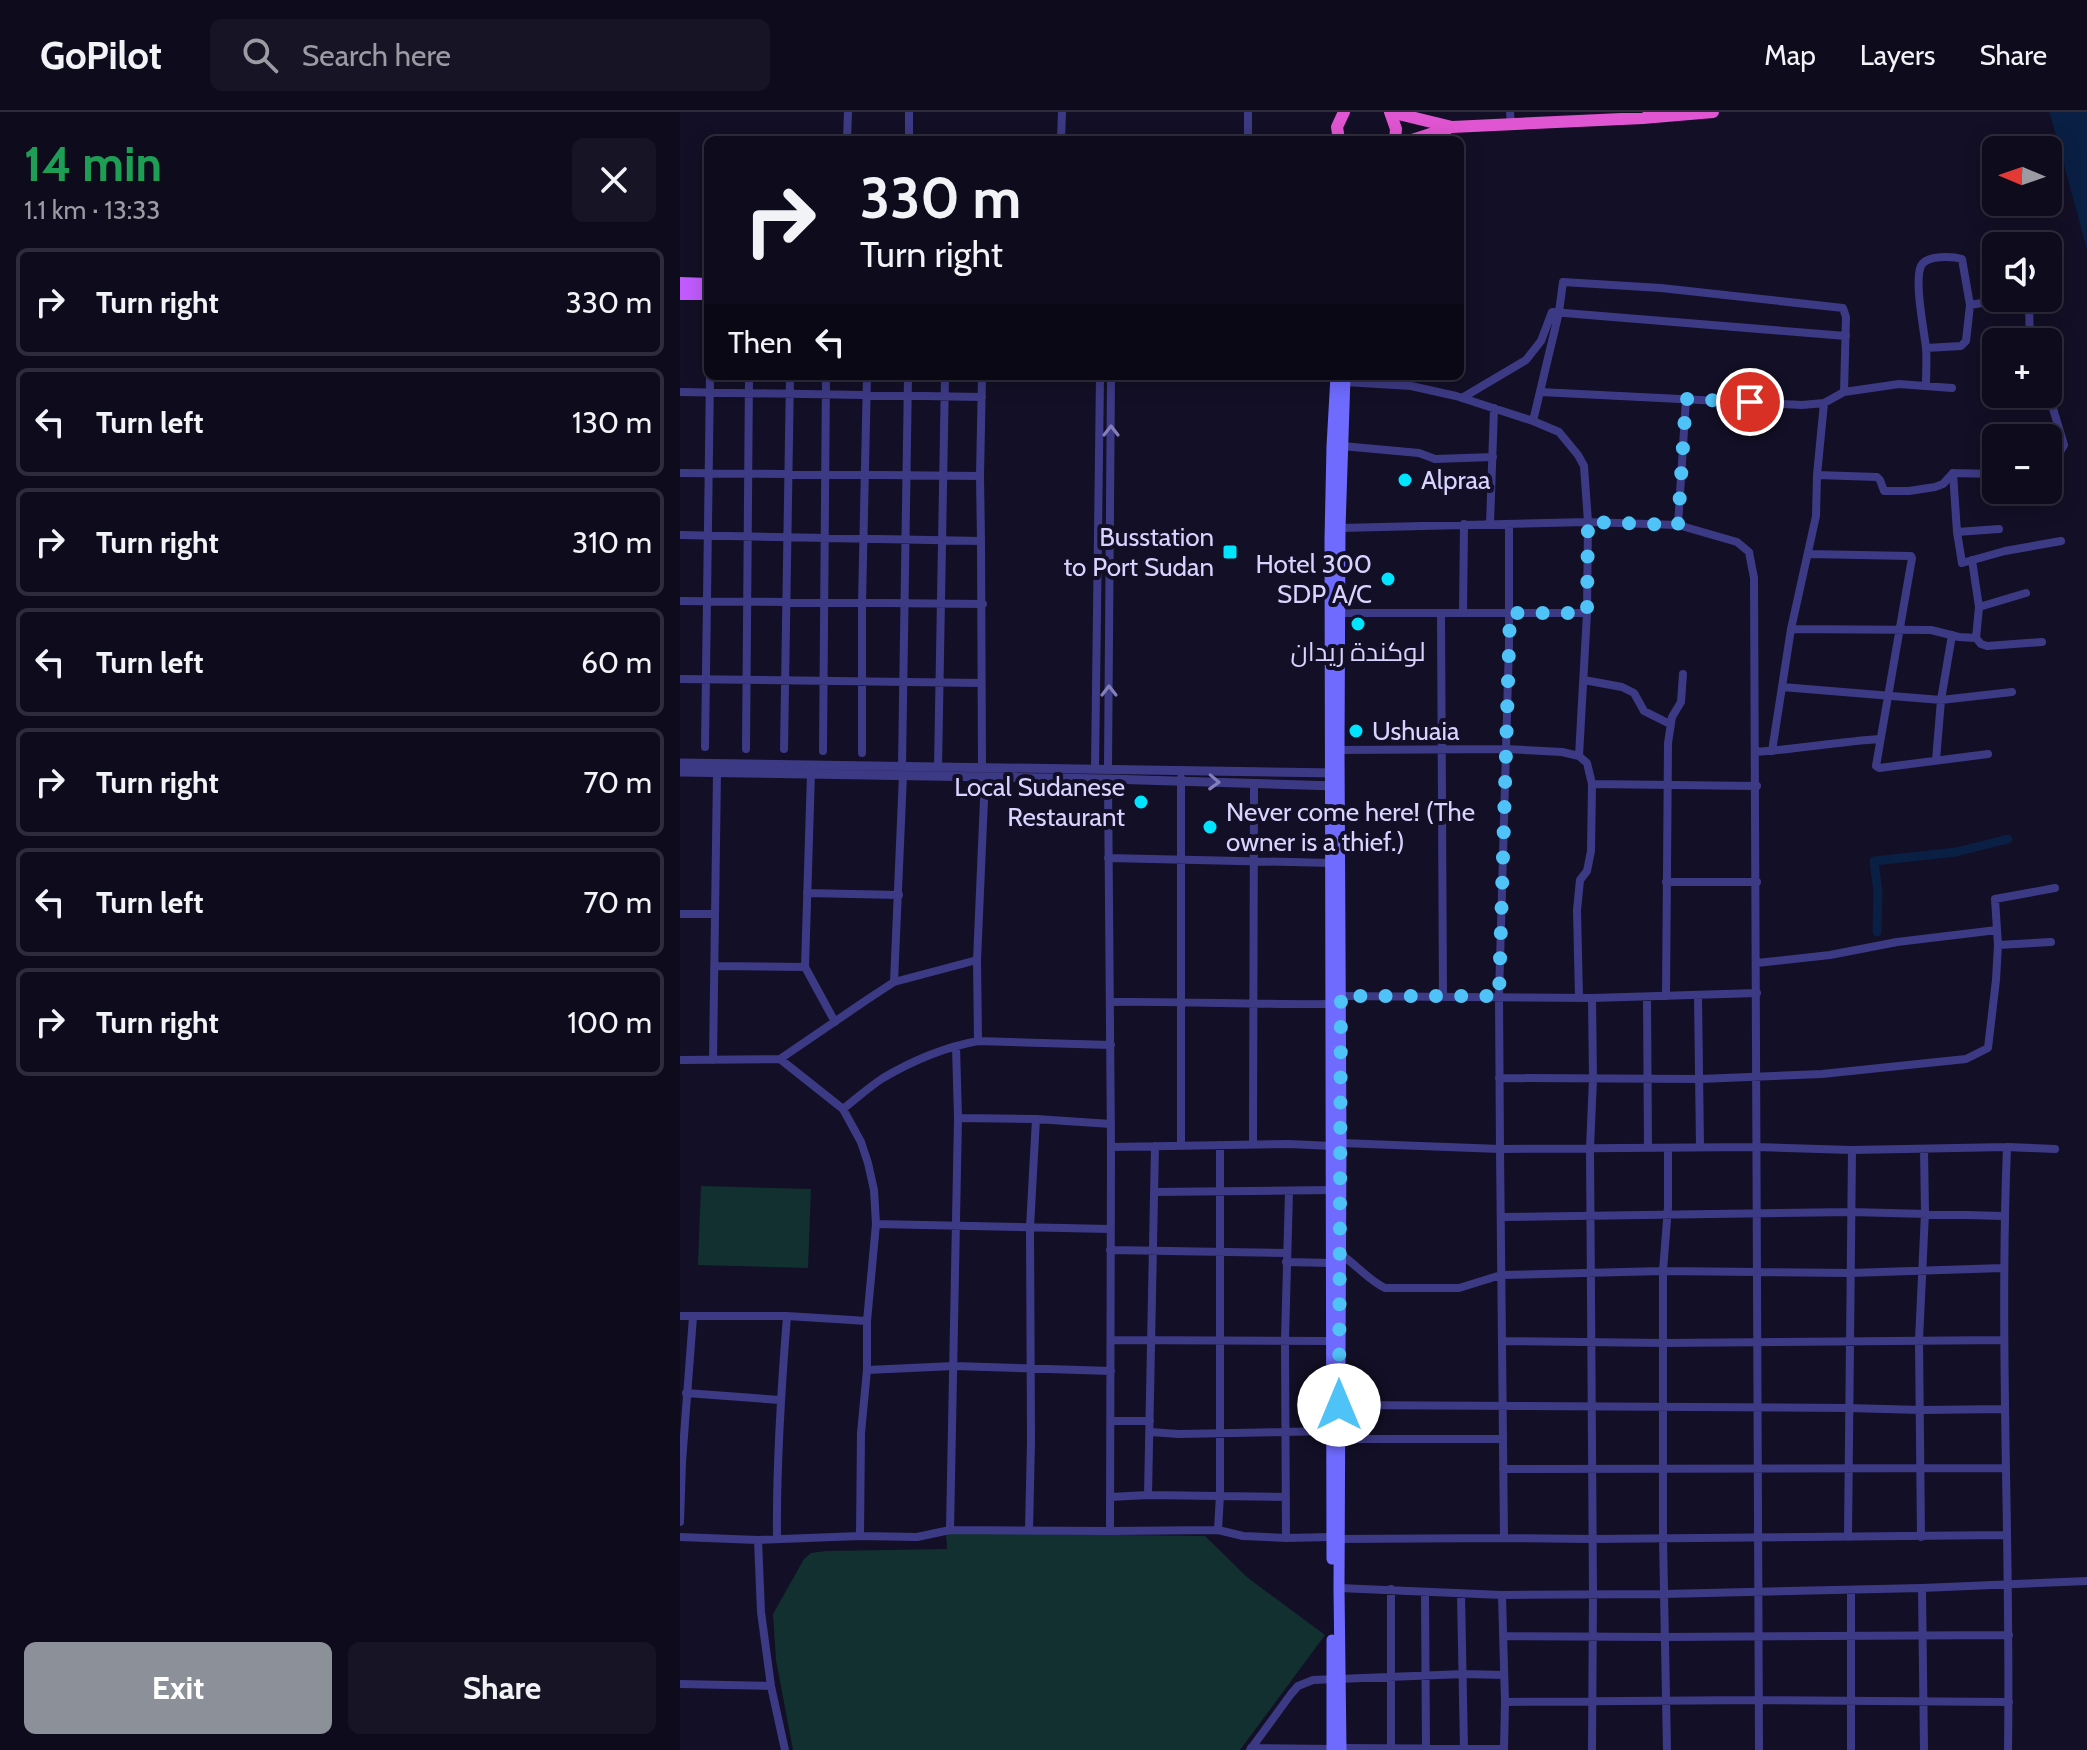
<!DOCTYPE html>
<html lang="en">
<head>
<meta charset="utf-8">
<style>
  :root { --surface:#0e0b1c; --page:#171425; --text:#f1f3f6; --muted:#9b9ba3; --line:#2e2b3b; --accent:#8c9099 }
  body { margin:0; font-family:Cabin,Cairo,sans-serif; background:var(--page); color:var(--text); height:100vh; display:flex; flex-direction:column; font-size:30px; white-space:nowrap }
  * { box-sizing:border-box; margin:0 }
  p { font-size:26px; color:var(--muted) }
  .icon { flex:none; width:44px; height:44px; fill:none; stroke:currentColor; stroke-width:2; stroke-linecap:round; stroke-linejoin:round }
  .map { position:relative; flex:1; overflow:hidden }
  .side { display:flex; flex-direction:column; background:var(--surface); width:680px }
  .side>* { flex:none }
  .banner { position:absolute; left:24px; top:24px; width:760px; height:244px; border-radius:12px; box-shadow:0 4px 20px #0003,0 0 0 2px var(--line); background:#0e0b1c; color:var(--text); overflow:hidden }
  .needle { width:52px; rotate:272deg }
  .buttons { position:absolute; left:1302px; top:24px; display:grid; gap:16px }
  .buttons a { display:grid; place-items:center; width:80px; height:80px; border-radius:12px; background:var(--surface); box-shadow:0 4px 20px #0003,0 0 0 2px var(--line); font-size:40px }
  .pin { position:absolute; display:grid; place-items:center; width:68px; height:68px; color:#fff; margin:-34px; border:4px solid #fff; border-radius:50%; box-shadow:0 2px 8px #0007 }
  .me { position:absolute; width:88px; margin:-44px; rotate:0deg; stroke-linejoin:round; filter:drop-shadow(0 0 6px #0008) }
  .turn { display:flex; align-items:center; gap:28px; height:168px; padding:0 24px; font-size:36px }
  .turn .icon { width:104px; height:104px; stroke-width:2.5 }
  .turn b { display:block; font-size:56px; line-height:68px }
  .then { display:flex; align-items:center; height:76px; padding:0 24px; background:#0003; gap:16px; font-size:30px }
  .round { display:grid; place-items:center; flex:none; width:84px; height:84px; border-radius:12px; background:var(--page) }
  .head { display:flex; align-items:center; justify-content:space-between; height:136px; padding:0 24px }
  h1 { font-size:48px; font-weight:700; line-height:60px; color:#1e9e55 }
  .action { display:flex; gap:16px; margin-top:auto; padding:16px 24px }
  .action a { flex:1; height:92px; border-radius:12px; background:var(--accent); color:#fff; font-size:32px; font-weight:700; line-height:92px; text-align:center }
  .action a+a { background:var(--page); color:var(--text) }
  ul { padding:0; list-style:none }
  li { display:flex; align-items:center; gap:24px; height:108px; margin:0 16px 12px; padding:0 8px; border:4px solid var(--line); border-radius:12px }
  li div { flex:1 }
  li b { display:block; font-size:30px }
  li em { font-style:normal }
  header { display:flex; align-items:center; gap:48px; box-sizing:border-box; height:112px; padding:0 40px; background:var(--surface); border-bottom:2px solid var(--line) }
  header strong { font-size:38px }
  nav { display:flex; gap:44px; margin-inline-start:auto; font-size:28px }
  .search { width:560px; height:72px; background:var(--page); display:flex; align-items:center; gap:20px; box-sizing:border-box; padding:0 28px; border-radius:12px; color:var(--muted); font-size:30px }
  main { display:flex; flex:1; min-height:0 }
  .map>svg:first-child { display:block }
  .green { fill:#12302f }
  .water { fill:#0a1f44 }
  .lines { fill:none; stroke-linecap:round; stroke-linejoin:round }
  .canal { stroke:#0a1f44; stroke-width:9 }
  .minor { stroke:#3d3a85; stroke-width:8 }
  .tertiary { stroke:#3d3a85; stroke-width:9 }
  .secondary { stroke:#6f6bff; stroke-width:11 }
  .primary { stroke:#c25bff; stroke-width:12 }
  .trunk { stroke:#e055d1; stroke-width:12 }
  .oneway { stroke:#837fbc }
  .route { stroke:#4fc3f7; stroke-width:14; stroke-dasharray:0 25.2 }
  .poi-dot { fill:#00e5ff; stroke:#130f26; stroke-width:3 }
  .labels { text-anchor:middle; stroke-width:8; stroke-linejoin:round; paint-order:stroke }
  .poi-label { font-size:26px; fill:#d9d4ff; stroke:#130f26; text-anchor:start }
</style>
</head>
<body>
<header>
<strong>GoPilot</strong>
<div class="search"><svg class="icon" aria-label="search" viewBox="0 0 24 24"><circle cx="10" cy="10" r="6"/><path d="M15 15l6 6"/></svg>Search here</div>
<nav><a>Map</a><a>Layers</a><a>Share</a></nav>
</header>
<main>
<section class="side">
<div class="head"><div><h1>14 min</h1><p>1.1 km · 13:33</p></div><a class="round"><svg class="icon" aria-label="close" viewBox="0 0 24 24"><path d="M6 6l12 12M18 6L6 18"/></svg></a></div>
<ul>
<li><svg class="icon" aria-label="right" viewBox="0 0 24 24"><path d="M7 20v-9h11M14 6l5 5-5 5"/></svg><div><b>Turn right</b></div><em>330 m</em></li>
<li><svg class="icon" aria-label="left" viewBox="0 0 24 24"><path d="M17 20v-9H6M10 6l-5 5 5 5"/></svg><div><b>Turn left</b></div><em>130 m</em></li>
<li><svg class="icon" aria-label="right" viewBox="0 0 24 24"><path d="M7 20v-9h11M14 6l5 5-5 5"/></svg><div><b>Turn right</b></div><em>310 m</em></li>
<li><svg class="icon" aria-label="left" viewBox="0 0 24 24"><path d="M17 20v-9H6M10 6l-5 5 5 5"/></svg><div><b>Turn left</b></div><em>60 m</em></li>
<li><svg class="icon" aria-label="right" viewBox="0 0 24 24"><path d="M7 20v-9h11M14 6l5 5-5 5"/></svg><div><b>Turn right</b></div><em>70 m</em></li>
<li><svg class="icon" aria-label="left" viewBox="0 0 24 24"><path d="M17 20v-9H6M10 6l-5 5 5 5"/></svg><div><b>Turn left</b></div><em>70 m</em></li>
<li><svg class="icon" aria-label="right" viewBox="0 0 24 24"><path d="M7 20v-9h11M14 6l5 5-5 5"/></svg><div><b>Turn right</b></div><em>100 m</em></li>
</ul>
<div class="action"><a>Exit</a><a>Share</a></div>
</section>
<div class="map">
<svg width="1407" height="1638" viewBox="0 0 1407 1638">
  <rect width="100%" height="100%" fill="#130f26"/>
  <path class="green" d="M 21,1074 L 131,1077 L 128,1156 L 18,1153 Z
    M 266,1421 L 525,1424 L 568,1466 L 645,1523 L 560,1638 L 113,1638 L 96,1548 L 93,1502 L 124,1447 L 131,1441 L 146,1439 L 267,1437 Z"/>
  <path class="water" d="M 1369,0 L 1407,0 L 1407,137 L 1372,9 Z"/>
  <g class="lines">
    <path class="canal" d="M 1197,820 L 1198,780 L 1194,749 L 1276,740 L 1328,727"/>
    <path class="minor" d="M 229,0 L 229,28
      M 830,0 L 831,12
      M 167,28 L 168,0
      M 381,28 L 382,0
      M 568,28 L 568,0
      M 1342,186 L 1349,191 L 1350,230
      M 1290,193 L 1332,186
      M 1246,236 L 1281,234 L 1286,229 L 1290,193 L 1282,147 C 1272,144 1246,143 1241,154 C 1234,169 1244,218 1246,236 C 1247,248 1246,261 1246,274
      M 665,270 L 731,274 L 776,284 L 853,309 L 879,320 L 898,343 L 904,354 L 908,410 L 998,413 L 1057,430 L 1069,440 L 1074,466 L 1079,1638
      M 0,280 L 302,285
      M 860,280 L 1122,293 L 1144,291 L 1164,280 L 1219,272 L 1272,276
      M 1368,280 L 1384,333 L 1380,340 L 1368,345
      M 782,286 L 846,248 L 861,229 L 872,200 L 1166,224
      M 853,309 L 879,200 L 883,170 L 981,176 L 1163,196 L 1166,205 L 1164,280
      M 662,334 L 739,341 L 755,347 L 813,345
      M 0,361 L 300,364
      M 1273,361 L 1277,420 L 1282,451 L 1325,439 L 1381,429
      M 1137,363 L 1197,365 L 1200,368 L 1204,379 L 1229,379 L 1255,375 L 1263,372 L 1273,361 L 1316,362
      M 810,412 L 814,296
      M 998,413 L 1006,287
      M 660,416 L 908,410 L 907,501 L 899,644
      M 1277,420 L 1319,417
      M 0,423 L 301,429 L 302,655
      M 301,429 L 300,364 L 302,264
      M 1128,442 L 1231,444 L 1232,446 L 1196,654 L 1199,656 L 1308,642
      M 1292,448 L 1299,495 L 1296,526
      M 0,489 L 303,492
      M 1299,495 L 1346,481
      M 659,501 L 907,501
      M 761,501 L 763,885
      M 783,501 L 784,412
      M 1111,517 L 1251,518 L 1279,525 L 1296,526 L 1301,532 L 1307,534 L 1362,530
      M 0,567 L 301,571
      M 904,568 L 942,575 L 954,581 L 964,599 L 990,612
      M 1102,575 L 1261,588 L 1332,580
      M 25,635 L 30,264
      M 66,637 L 69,264
      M 104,637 L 110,264
      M 659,638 L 826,637 L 882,640 L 899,644 L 907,651 L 912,672 L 911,739 L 907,759 L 900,768 L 897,798 L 899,886
      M 143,639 L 146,264
      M 1092,639 L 1111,517 L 1136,404 L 1137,363 L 1144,291
      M 1076,640 C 1117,637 1158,630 1199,627
      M 182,641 L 182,492 L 187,264
      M 1256,648 L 1261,588 L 1272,523
      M 222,654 L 228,264
      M 258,655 L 265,264
      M 415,657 L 420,264
      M 428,657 L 431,264
      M 131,661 L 125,855 L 155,910
      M 501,666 L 501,1033
      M 428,667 L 431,1035 L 430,1419
      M 912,672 L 1077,674
      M 428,746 L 652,751
      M 986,770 L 1077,770
      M 127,781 L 219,783
      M 0,802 L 34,802
      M 1318,833 L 1371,830
      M 1077,851 L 1150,843 L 1217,830 L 1317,818
      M 35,854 L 125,855
      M 214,870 L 223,663
      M 658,884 L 912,886 L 1077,881
      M 986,884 L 988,631 L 992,605 L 1001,590 L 1003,562
      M 1018,884 L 1020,1035
      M 967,885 L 968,1036
      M 430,890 C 504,889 578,893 652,892
      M 298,929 L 297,848 L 305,665
      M 100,947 L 188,887 L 214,870 L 297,848
      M 0,948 L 100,947 L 163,997 L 181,1030 L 188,1051 L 194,1078 L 196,1112 L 187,1209 L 187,1258 L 181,1321 L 180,1424
      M 33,948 L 37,660
      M 819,966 L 1020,967 L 1142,962 L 1286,947 L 1308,936 L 1316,868 L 1318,833 L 1315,787 L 1375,776
      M 163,997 C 176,987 189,975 203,966 C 232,949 265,935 298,929 L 431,933
      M 278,1006 L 356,1007 L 431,1012
      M 661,1031 L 820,1037 L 819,884 L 829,532 L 829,412
      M 573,1032 L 574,671
      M 431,1035 L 609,1032 L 652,1034
      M 1327,1035 C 1319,1236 1331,1437 1328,1638
      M 474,1080 L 652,1078
      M 822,1105 L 1171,1100 L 1324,1104
      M 196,1112 L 430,1117
      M 430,1138 L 607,1141
      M 660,1142 C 676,1152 688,1168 705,1176 L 779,1176 L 821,1163 L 983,1159 L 1170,1161 L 1323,1156
      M 606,1150 L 651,1151
      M 0,1204 L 107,1204 L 187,1209
      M 431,1228 L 651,1229
      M 822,1229 L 983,1231 L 1324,1228
      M 187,1258 L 274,1254 L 431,1259
      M 6,1281 L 100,1288
      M 659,1293 L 1168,1296 L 1241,1298 L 1324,1297
      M 431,1309 L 470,1309
      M 470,1320 L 499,1322 L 651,1319
      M 659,1327 L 822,1327
      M 823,1357 L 1324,1356
      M 468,1383 L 475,1034
      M 430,1385 L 468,1383 L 606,1385
      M 0,1410 L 2,1350 L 13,1205
      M 270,1418 L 278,1006 L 276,934
      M 349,1418 L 351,1329 L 350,1115 L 356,1007
      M 538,1418 L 540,1383 L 540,1033
      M 0,1425 L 78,1428
      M 1168,1425 L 1172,1038
      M 1241,1425 L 1239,1228 L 1245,1101 L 1244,1037
      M 606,1426 L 605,1228 L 609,1079
      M 824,1426 L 912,1427 L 1326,1423
      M 97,1427 C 96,1353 101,1279 107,1204
      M 659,1427 L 824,1426 L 820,1037 L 1077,1035 L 1172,1038 L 1327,1035 L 1375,1037
      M 659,1476 L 822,1483 L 984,1482 L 1242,1476 L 1407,1469
      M 1242,1476 L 1244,1638
      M 1171,1478 L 1171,1638
      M 745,1480 L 746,1638
      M 781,1482 L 784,1638
      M 822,1483 L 825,1590 L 824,1638
      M 823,1524 L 984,1525 L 1329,1523
      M 0,1572 L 91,1574
      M 825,1590 L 1079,1588 L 1329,1590
      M 571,1636 L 652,1637
      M 661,1636 L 824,1637
      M 105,1638 L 91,1574 L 81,1500 L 78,1428 L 180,1424 L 237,1425 L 270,1418 L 430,1419 L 538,1418 L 563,1424 L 606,1426 L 652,1425
      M 570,1638 L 611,1582 L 618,1574 L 633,1568 L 784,1562 L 824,1563
      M 711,1638 L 711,1477
      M 912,1638 L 913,1482 L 910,1036 L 913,967 L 912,886
      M 987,1638 L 983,1426 L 983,1159 L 988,1095 L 988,1036"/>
    <path class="tertiary" d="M 0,651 L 657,661
      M 0,660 L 428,667 L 656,674"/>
    <path class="secondary" d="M 652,1447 L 650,427 L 652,334 L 656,264
      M 652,1528 L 652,1638
      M 661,1638 L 659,1476 L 661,1031 L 659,638 L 660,416 L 665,264"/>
    <path class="primary" d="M 0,171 L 28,172
      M 0,182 L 28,182"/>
    <path class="trunk" d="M 710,0 L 772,15 L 963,6 L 1033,0
      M 710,0 L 716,17 L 715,28
      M 659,28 L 657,15 L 664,0
      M 732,28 L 769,16"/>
  </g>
  <defs><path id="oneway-chevron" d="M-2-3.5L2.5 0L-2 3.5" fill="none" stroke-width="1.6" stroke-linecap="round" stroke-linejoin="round" transform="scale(2)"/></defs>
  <g class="oneway">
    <use href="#oneway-chevron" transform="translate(431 319) rotate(-90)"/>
    <use href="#oneway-chevron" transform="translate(429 579) rotate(-90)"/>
    <use href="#oneway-chevron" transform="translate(534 670) rotate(2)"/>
  </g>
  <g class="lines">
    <path class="route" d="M 659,1293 L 661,884 L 819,884 L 830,501 L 907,501 L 908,410 L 998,413 L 1006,287 L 1070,290"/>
  </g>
  <g class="poi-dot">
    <circle cx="725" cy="368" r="8"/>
    <rect x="542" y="432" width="16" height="16" rx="4"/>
    <circle cx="708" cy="467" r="8"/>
    <circle cx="678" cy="512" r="8"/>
    <circle cx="676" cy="619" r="8"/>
    <circle cx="461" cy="690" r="8"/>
    <circle cx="530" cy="715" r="8"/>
  </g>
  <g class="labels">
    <g class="poi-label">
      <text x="741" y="377">Alpraa</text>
      <text x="534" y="434" text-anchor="end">Busstation<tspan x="534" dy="30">to Port Sudan</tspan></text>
      <text x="692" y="461" text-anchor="end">Hotel 300<tspan x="692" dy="30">SDP A/C</tspan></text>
      <text x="678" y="549" text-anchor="middle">لوكندة ريدان</text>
      <text x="692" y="628">Ushuaia</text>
      <text x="445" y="684" text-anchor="end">Local Sudanese<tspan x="445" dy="30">Restaurant</tspan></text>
      <text x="546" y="709">Never come here! (The<tspan x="546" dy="30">owner is a thief.)</tspan></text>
    </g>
  </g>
</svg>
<div class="buttons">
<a><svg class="needle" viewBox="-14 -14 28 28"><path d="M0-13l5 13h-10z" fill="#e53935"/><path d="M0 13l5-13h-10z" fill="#9b9ba3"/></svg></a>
<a><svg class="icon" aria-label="sound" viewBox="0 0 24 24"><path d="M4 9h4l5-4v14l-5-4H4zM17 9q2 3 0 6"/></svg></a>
<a>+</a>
<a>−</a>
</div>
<div class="pin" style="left:1070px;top:290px;background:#d93025"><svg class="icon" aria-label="arrive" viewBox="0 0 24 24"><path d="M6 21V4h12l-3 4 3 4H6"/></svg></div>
<svg class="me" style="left:659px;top:1293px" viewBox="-20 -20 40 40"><circle r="19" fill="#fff"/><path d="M0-13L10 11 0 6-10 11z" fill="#4fc3f7"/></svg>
<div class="banner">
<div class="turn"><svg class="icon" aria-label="right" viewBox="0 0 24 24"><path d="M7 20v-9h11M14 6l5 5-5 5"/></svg><div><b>330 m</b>Turn right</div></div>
<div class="then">Then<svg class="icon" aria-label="left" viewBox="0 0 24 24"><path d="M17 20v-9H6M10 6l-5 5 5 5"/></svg></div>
</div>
</div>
</main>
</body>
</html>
